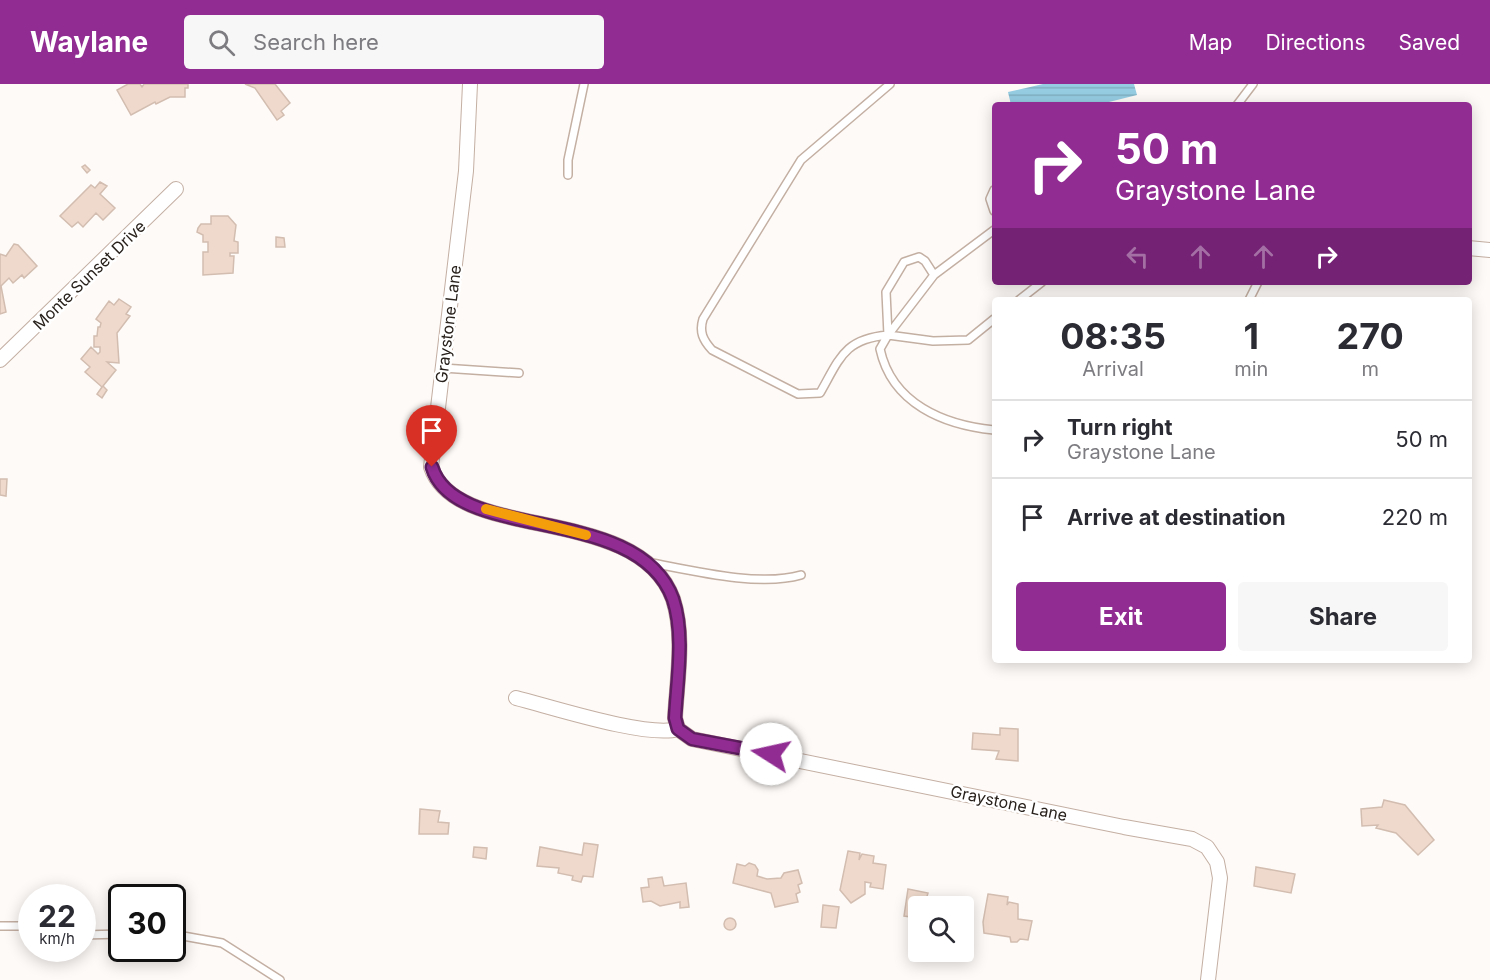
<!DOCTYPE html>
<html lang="en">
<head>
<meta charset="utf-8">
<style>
  :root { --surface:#fff; --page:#f7f7f7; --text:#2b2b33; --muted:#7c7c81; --line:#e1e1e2; --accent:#912c92 }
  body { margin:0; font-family:Inter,sans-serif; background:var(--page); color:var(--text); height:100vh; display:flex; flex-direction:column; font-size:22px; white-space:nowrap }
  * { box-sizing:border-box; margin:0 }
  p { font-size:20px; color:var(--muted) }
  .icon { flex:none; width:33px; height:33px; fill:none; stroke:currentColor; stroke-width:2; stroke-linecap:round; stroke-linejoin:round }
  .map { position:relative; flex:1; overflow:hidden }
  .drawer { position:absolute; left:992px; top:213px; width:480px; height:366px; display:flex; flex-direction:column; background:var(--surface); border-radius:6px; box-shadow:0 3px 15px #0003 }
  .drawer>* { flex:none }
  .guide { position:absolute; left:992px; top:18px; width:480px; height:183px; border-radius:6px; box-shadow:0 3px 15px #0003; background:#912c92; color:#fff; overflow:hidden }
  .buttons { position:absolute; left:908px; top:812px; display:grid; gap:12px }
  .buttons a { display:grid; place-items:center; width:66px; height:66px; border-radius:6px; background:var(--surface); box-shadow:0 3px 15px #0003; font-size:30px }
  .speed { position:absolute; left:18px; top:800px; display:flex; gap:12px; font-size:30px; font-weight:700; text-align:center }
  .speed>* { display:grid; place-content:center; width:78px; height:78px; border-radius:50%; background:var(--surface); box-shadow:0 3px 15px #0003; line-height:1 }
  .speed small { font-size:15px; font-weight:400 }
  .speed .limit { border:3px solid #111; border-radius:9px; background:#fff; color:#111 }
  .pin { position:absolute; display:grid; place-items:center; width:51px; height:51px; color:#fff; margin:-62px -26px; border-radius:50% 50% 50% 0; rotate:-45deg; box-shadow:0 0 6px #0007 }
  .pin .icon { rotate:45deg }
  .me { position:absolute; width:66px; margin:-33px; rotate:280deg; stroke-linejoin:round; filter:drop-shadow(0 0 4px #0008) }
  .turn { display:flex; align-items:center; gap:21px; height:126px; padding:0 24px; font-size:27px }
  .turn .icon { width:78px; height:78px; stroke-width:2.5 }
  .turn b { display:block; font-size:42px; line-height:51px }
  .lanes { display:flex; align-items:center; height:57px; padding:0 24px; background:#0003; justify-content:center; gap:30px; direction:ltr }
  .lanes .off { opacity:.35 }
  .eta { display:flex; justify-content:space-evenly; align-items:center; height:102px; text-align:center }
  .eta b { font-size:36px; font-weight:700; line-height:42px }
  .cta { display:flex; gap:12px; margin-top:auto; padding:12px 24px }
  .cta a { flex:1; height:69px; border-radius:6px; background:var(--accent); color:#fff; font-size:24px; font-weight:700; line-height:69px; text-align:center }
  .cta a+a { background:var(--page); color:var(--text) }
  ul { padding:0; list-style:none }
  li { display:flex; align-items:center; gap:18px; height:78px; padding:0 24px; border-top:2px solid var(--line) }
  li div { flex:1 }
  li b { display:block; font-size:22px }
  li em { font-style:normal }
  header { display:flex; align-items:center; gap:36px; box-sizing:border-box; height:84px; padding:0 30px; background:var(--accent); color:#fff }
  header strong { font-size:28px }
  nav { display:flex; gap:33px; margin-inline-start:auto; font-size:21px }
  .search { width:420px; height:54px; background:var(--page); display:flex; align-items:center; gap:15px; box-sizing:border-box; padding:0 21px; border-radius:6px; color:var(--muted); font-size:22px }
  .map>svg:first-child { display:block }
  .water { fill:url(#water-rules) }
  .building { fill:#efd9cc; stroke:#d2bdb0; stroke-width:1.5 }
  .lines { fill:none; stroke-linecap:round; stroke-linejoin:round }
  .lane-casing { stroke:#c4afa3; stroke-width:10 }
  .street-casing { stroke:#c4afa3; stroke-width:16 }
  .lane { stroke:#fff; stroke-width:7 }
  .street { stroke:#fff; stroke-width:14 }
  .route-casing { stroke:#5e1d5f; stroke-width:15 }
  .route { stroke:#912c92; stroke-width:10 }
  .slow { stroke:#f59e0b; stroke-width:10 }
  .labels { text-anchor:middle; stroke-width:5; stroke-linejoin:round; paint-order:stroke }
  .street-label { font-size:16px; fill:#28211c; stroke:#fff }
</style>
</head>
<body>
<header>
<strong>Waylane</strong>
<div class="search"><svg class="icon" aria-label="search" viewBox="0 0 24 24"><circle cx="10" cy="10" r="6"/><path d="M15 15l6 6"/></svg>Search here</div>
<nav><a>Map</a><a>Directions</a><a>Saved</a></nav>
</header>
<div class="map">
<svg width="1490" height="896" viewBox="0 0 1490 896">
  <defs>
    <pattern id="water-rules" width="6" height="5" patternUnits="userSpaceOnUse" patternTransform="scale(1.5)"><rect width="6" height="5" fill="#96cde3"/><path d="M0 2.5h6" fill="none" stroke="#81b0c2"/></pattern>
  </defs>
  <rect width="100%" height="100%" fill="#fefaf7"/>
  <path class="water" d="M 1043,0 L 1134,0 L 1137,11 L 1097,21 L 1011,21 L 1008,8 Z"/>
  <path class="building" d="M 128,0 L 140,0 L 142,3 L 144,0 L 188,0 L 188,4 L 185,4 L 185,13 L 170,13 L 156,20 L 155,18 L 131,31 L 117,6 Z
    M 245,0 L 275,0 L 290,19 L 281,27 L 284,31 L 277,36 L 255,4 Z
    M 85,81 L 90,86 L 87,89 L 82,83 Z
    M 100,98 L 107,102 L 100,110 L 115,124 L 103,136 L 96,129 L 83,143 L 78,138 L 72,143 L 60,132 L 91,101 L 95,104 Z
    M 211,132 L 228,132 L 236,141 L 234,157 L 238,158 L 238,169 L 230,169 L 230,172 L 234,172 L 233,189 L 203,191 L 203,168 L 208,168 L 208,158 L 203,158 L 203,151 L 197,148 L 198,144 L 201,140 L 211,140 Z
    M 276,153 L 284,154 L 285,163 L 276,163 Z
    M 14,160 L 18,161 L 37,182 L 24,194 L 22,191 L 13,199 L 9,194 L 1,202 L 6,228 L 0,230 L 0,170 L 6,172 Z
    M 119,215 L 131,223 L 126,230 L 130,232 L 117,249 L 119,279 L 107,278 L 116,286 L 103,302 L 107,306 L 102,314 L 97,310 L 102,303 L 85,288 L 90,283 L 81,275 L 91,263 L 98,270 L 100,268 L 100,263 L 94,263 L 94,252 L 97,252 L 98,243 L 100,243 L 101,239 L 96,235 L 109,217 L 114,221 Z
    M 0,395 L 7,395 L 6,412 L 0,411 Z
    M 1000,644 L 1018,645 L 1018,677 L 996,675 L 999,667 L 972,665 L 973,649 L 1000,651 Z
    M 1384,716 L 1405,721 L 1434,756 L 1418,771 L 1396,749 L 1376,744 L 1378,741 L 1362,742 L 1361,725 L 1382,723 Z
    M 420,725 L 440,727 L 438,738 L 449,739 L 448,750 L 419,750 Z
    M 584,759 L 598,761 L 593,793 L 583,792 L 581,798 L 572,796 L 573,792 L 558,789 L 559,784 L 537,782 L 540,763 L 582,771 Z
    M 474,763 L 487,764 L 486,775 L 473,773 Z
    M 848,767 L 860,769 L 859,776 L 862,770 L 874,772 L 873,779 L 886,781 L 883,805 L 870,803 L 871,799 L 865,798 L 865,810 L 851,819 L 840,806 Z
    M 749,779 L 755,781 L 758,786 L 757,792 L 767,795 L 781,794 L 784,789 L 798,786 L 802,799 L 798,801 L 800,808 L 796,810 L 798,818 L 775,823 L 771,809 L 733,799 L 737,780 L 745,782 Z
    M 1256,783 L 1295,790 L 1291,809 L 1254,802 Z
    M 662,793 L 664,802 L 686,799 L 689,823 L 680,824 L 680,818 L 660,822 L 651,817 L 643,818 L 641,804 L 649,803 L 648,795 Z
    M 908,805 L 928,809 L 924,822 L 918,822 L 918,834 L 904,832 Z
    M 988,810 L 1008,813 L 1007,821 L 1009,818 L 1018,820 L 1018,835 L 1032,837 L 1028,856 L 1020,855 L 1017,858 L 1011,858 L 1010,853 L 984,849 L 983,838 Z
    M 823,821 L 839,823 L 836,844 L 821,843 Z
    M724 840a6 6 0 1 1 12 0a6 6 0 1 1-12 0Z"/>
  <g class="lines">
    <defs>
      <path id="lane" d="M 890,0 L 801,76 L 703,235 C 699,248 703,256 712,266 L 798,310 L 820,309 C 840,274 844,255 888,251 L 934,191 L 994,146
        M 1237,21 L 1253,0
        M 568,91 L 568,76 L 584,0
        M 994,106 L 990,115 L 994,127
        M 1019,216 L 1042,198
        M 1249,216 L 1258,198
        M 994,235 L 968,256 L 933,257 L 888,251 L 880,265 C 892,320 944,341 994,346
        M 888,251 L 886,208 L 904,178 L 919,173 L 925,177 L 934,191
        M 443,284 L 519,289
        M 652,479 C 694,487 760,503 801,491
        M 0,842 L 32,842
        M 172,850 L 222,859 L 280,896
        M 82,851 L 122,850"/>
      <path id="street" d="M 470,0 L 466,87 L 431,383 C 456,460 638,418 673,515 C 685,552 677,596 675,634 L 678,645 L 692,655 L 1124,743 L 1192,755 L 1207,763 L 1217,778 L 1220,794 L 1208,896
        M 1468,164 L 1490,166
        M 0,276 L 176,105
        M 516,614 C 552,623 647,654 678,645"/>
    </defs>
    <use href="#lane" class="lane-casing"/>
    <use href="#street" class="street-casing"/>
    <use href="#lane" class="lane"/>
    <use href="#street" class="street"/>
  </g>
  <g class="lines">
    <defs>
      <path id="route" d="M 432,383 C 455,460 638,418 673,515 C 685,551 677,596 675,634 L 678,645 L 692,655 L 771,670"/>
    </defs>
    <use href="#route" class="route-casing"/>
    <use href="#route" class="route"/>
    <path class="slow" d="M 486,425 L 586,451"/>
  </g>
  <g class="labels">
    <g class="street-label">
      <text transform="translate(89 191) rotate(-44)" y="6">Monte Sunset Drive</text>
      <text transform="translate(448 240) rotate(-83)" y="6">Graystone Lane</text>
      <text transform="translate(1009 719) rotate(12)" y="6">Graystone Lane</text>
    </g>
  </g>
</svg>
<div class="buttons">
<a><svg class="icon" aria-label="search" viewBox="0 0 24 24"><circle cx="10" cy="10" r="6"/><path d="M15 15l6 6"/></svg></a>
</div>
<div class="speed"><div>22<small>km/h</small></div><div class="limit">30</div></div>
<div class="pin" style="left:432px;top:383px;background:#d93025"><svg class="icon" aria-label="arrive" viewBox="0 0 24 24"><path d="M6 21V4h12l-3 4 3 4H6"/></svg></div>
<svg class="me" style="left:771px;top:670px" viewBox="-20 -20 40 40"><circle r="19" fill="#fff"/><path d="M0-13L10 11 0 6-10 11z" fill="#912c92"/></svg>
<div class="guide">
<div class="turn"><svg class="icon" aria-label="right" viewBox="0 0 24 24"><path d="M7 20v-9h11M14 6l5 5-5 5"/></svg><div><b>50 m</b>Graystone Lane</div></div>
<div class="lanes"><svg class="icon off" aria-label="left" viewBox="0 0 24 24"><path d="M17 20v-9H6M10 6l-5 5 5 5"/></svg><svg class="icon off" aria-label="ahead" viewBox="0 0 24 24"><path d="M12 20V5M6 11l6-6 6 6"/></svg><svg class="icon off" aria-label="ahead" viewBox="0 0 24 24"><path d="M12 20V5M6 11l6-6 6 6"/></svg><svg class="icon" aria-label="right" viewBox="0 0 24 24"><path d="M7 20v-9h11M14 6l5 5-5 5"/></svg></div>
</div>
<section class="drawer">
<div class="eta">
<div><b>08:35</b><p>Arrival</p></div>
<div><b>1</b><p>min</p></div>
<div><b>270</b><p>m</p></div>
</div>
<ul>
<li><svg class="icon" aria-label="right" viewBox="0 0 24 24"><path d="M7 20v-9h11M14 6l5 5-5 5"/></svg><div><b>Turn right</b><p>Graystone Lane</p></div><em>50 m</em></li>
<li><svg class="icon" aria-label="arrive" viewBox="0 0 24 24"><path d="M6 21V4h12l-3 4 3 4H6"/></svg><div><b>Arrive at destination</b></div><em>220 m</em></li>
</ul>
<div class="cta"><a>Exit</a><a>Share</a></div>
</section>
</div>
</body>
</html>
